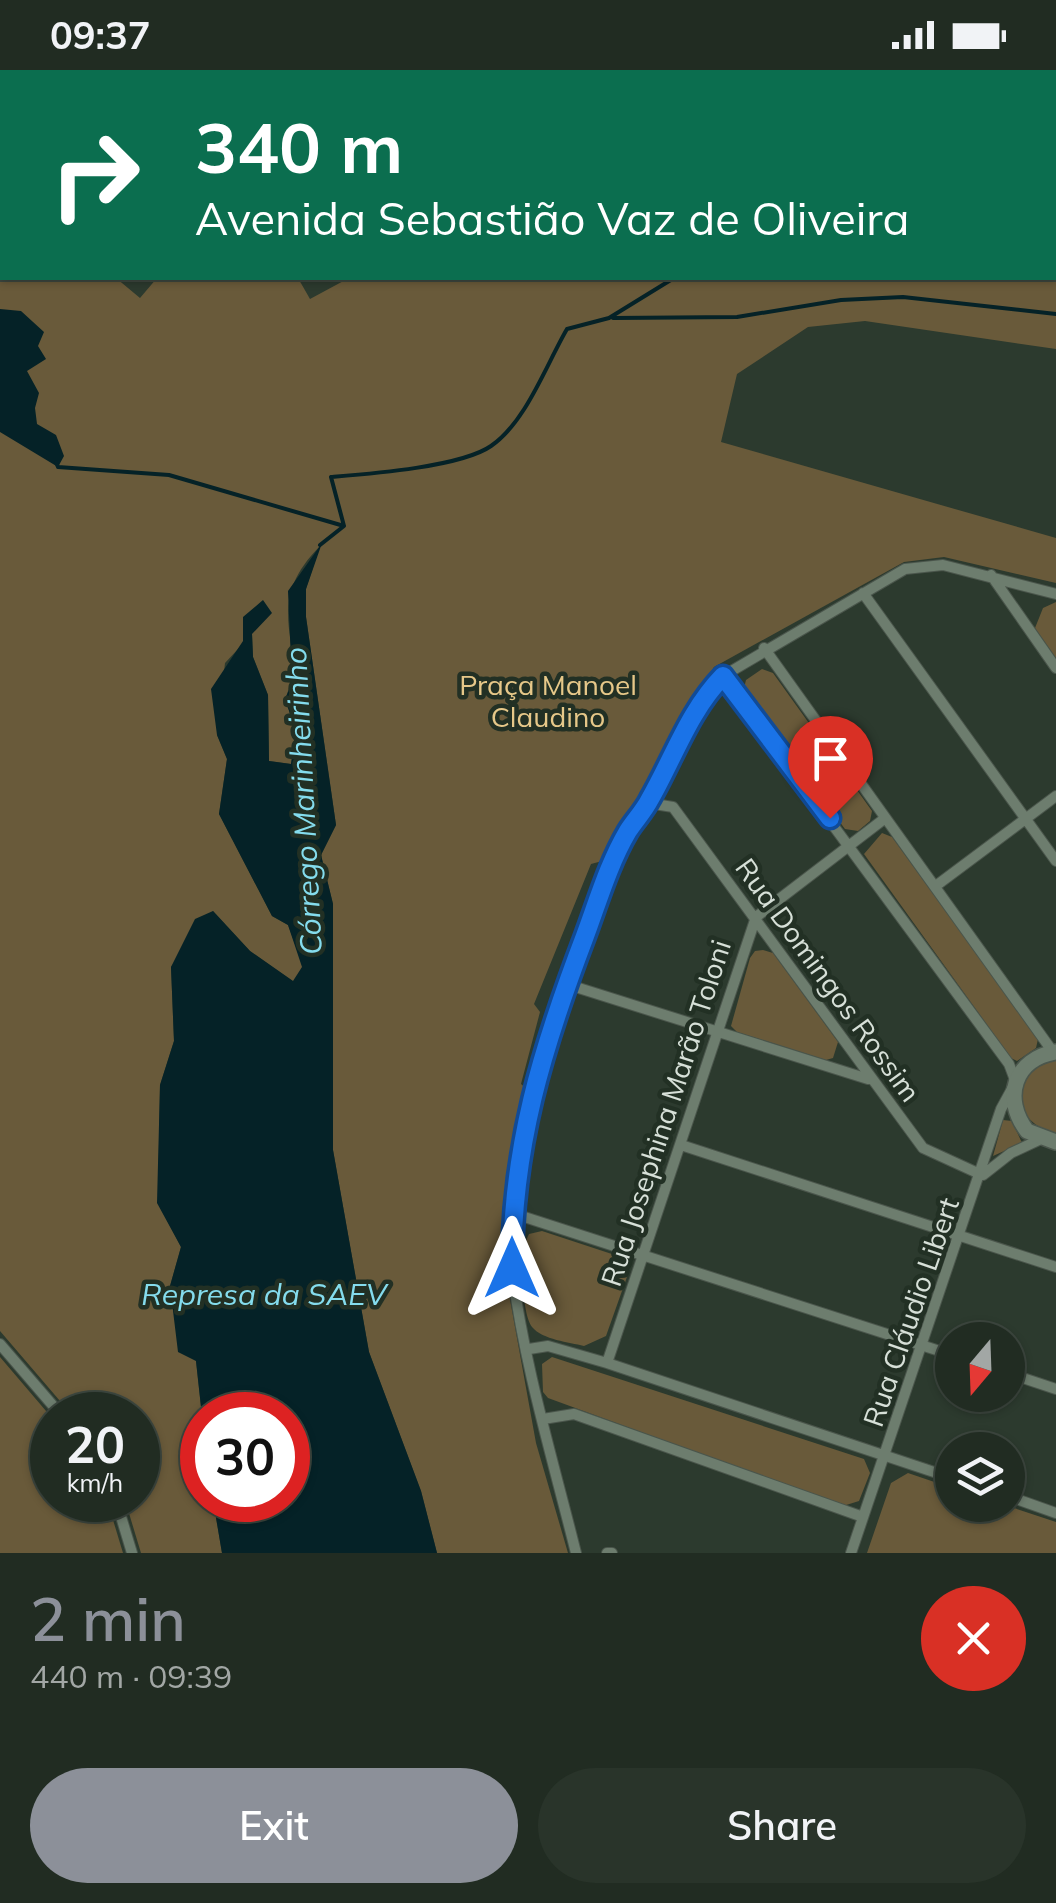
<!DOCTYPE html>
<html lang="en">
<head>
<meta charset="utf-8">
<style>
  :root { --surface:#212c22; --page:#29342a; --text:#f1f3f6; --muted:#a2a7a5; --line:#3e4840; --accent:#8c9099 }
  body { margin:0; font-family:Mulish,sans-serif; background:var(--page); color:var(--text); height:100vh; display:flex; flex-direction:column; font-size:38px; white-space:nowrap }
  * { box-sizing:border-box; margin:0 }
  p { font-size:32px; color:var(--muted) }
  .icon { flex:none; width:55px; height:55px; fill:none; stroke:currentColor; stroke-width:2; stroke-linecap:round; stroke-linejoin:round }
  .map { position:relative; height:1483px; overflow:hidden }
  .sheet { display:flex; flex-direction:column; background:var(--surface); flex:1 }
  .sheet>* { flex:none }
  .top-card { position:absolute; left:0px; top:0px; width:1058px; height:210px; box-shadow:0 2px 8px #0004,0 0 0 2px var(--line); background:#0b6e4f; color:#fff; overflow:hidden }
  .needle { width:65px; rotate:199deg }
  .controls { position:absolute; left:935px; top:1252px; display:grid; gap:20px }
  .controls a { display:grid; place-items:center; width:90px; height:90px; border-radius:50%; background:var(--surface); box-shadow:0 2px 8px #0004,0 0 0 2px var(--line); font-size:50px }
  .speed { position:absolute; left:30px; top:1322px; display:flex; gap:20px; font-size:50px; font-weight:700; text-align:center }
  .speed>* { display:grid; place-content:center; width:130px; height:130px; border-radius:50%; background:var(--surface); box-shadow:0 2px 8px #0004,0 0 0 2px var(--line); line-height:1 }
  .speed small { font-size:25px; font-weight:400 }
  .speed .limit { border:15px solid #d22; background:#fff; color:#111 }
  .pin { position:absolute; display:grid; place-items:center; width:85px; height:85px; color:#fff; margin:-102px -42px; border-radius:50% 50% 50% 0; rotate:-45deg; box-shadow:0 0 10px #0007 }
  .pin .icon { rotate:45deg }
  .me { position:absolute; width:110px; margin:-55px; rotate:0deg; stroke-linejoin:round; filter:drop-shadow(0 0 8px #0008) }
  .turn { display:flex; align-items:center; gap:35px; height:210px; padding:0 30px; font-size:45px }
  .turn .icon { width:130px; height:130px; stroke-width:2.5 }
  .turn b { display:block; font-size:70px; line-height:85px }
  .round { display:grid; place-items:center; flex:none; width:105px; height:105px; border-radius:52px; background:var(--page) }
  .summary { display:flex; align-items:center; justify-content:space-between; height:170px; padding:0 30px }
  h1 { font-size:60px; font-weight:600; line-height:75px; color:var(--accent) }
  .cta { display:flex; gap:20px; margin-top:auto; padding:20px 30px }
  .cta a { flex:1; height:115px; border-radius:60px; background:var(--accent); color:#fff; font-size:40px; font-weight:600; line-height:115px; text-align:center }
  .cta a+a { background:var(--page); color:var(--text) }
  .status { display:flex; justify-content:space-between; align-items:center; height:70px; padding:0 50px; background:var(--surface); direction:ltr }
  .status svg { height:28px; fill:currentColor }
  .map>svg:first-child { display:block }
  .green { fill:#695a3a }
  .water { fill:#052227 }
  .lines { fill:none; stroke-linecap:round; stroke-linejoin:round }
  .stream { stroke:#052227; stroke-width:4 }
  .street-casing { stroke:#4b564c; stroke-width:12 }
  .secondary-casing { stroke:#4b564c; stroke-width:18 }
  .street { stroke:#6d7d6e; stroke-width:10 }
  .secondary { stroke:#6d7d6e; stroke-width:15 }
  .route-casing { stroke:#114b97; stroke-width:25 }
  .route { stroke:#1a73e8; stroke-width:18 }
  .labels { text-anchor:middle; stroke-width:9; stroke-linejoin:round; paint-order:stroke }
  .park-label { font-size:28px; fill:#e6c889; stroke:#223024 }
  .street-label { font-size:28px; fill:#d7e0d8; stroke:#223024 }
  .water-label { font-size:30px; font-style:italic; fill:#84dced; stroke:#223024 }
</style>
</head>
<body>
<div class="status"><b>09:37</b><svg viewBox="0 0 49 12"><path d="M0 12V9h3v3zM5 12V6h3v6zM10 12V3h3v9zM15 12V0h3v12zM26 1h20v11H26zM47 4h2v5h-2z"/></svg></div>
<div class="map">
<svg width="1056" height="1483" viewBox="0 0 1056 1483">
  <rect width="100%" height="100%" fill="#2c3a2e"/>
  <path class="green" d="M 0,103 L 2,208 L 116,208 L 140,228 L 157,208 L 298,208 L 310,229 L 349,208 L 1055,208 L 1056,117 L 1056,279 L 865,251 L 808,257 L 737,304 L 721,372 L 1056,468 L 1056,513 L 944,487 L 904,492 L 714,597 L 606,790 L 591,794 L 534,934 L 540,942 L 521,1014 L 528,1020 L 506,1128 L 504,1196 L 536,1373 L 568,1483 L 437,1483 L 421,1421 L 369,1282 L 333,1080 L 333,834 L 321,785 L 336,755 L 306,547 L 306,519 L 320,476 C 258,539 310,573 285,629 L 296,661 L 291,694 L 269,691 L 268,625 L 253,587 L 252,564 L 225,593 L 217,665 L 227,689 L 219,744 L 272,846 L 288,855 L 303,896 L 294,912 L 250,881 L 213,841 L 171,897 L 174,971 L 160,1015 L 158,1133 L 181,1177 L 170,1216 L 196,1291 L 202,1346 L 202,1430 L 213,1430 L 222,1483 L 141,1483 L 125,1430 L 138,1430 L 138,1345 L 72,1345 L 0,1261 Z
    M 1056,532 L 1056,588 L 1035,558 L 1043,538 Z
    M 762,599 L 773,603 L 872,741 L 870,751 L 858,761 L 845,759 L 743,622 L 746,610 Z
    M 882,763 L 892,767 L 1038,969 L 1036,978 L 1017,991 L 1011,988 L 864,784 Z
    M 763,880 L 773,883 L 838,972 L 833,988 L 826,990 L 737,962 L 731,956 L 750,888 L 755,881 Z
    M 1056,989 L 1056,1066 C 1025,1052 1008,1033 1031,1000 Z
    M 1003,1050 L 1012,1051 L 1022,1073 L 993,1086 Z
    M 542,1161 L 624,1188 L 628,1204 L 606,1266 L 584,1276 C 569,1272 543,1270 532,1257 C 521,1243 520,1178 529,1164 Z
    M 0,1287 L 52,1348 L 52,1430 L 107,1430 L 123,1483 L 0,1483 Z
    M 552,1287 L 864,1389 L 870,1403 L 859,1431 L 843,1436 L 548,1328 L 543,1322 L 542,1294 Z
    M 908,1403 L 952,1418 L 952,1435 L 1005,1435 L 1056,1452 L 1056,1483 L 867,1483 L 891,1413 Z"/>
  <path class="water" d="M 0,239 L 21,241 L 44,262 L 38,276 L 46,289 L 27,301 L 39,323 L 35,338 L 37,354 L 56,365 L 64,386 L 58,397 L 0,362 Z
    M 322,473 L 306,519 L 306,547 L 336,755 L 321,785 L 333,834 L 333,1080 L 369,1282 L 421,1421 L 437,1483 L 222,1483 L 213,1430 L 288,1430 L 288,1345 L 202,1346 L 196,1291 L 178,1282 L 170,1216 L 181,1177 L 157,1133 L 160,1015 L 174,971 L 171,897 L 195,849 L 213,841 L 250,881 L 293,911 L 302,897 L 288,855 L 272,846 L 219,744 L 227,689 L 217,665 L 211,619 L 243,571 L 243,547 L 263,530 L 272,543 L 252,564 L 253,587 L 268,625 L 269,691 L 291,694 L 296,661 L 285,629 L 292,613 L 288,521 Z"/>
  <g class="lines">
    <path class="stream" d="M 1001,2 L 1003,0
      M 613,248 L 737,247 L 841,230 L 903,227 L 1056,244
      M 56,392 L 58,397 L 169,405 L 344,456
      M 320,475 L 344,456 L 331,407 C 368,404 461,397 491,376 C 526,352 546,295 567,259 L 609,248 L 674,208"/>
    <defs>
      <path id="street" d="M 40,0 L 41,2
        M 301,0 L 303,2
        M 334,0 L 336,2
        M 211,2 L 214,0
        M 363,2 L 365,0
        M 991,505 L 1056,598
        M 863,523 L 1056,791
        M 764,578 L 1053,982
        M 723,606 L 1009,994 L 1015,1010
        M 648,733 L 673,737 L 923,1078 L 982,1105
        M 937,815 L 1056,726
        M 566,914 L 868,1009
        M 681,1075 L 1056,1197
        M 983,1105 L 1011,1083 L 1041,1069
        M 512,1143 L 952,1285
        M 0,1274 L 61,1345
        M 529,1279 L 548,1276 L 607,1293 L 952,1408
        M 607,1293 L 756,847 L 884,749
        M 1008,1303 L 1056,1319
        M 543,1349 L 574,1344 L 863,1447
        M 1008,1426 L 1056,1443
        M 116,1430 L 132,1483
        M 576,1483 C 553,1390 524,1295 512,1200 C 496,1072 572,876 628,761 C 664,712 681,650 723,606 L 905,499 L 943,495 L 1056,524
        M 607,1483 L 612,1483
        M 851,1483 L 1001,1039 L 1013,1017"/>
      <path id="secondary" d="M 1036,0 L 1038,2
        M 1055,22 L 1056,23
        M 1056,982 C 1014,989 1002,1028 1027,1061 L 1056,1072"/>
    </defs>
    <use href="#street" class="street-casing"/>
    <use href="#secondary" class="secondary-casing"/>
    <use href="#street" class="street"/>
    <use href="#secondary" class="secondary"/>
  </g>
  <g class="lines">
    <defs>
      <path id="route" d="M 512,1198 C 512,1077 542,979 585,866 C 598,831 609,793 628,761 C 635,750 644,741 650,729 C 674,687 689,641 723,606 L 830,748"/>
    </defs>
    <use href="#route" class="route-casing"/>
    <use href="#route" class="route"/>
  </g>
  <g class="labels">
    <g class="park-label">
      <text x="548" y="625">Praça Manoel<tspan x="548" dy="32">Claudino</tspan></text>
    </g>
    <g class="street-label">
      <text transform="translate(828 910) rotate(54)" y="10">Rua Domingos Rossim</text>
      <text transform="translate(666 1043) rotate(-72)" y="10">Rua Josephina Marão Toloni</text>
      <text transform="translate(911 1242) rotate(-71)" y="10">Rua Cláudio Libert</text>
    </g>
    <g class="water-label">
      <text transform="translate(304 731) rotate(-93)" y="10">Córrego Marinheirinho</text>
      <text x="264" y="1235">Represa da SAEV</text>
    </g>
  </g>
</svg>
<div class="controls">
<a><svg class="needle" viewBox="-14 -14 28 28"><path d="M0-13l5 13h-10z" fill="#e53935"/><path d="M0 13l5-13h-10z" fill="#a2a7a5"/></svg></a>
<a><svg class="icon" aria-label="layers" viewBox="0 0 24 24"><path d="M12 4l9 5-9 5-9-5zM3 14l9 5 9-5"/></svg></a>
</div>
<div class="speed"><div>20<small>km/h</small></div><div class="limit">30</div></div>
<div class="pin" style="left:830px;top:748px;background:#d93025"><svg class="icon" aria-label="arrive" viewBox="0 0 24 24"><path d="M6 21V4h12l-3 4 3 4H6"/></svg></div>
<svg class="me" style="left:512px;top:1198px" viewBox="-20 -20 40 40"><path d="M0-17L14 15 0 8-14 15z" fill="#1a73e8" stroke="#fff" stroke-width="4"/></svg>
<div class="top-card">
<div class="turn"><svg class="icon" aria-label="right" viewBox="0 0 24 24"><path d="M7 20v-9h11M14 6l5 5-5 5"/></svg><div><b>340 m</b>Avenida Sebastião Vaz de Oliveira</div></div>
</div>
</div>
<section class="sheet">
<div class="summary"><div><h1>2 min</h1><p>440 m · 09:39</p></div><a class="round" style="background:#d93025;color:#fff"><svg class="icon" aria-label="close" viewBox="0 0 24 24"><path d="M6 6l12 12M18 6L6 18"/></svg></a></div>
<div class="cta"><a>Exit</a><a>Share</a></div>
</section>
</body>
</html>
